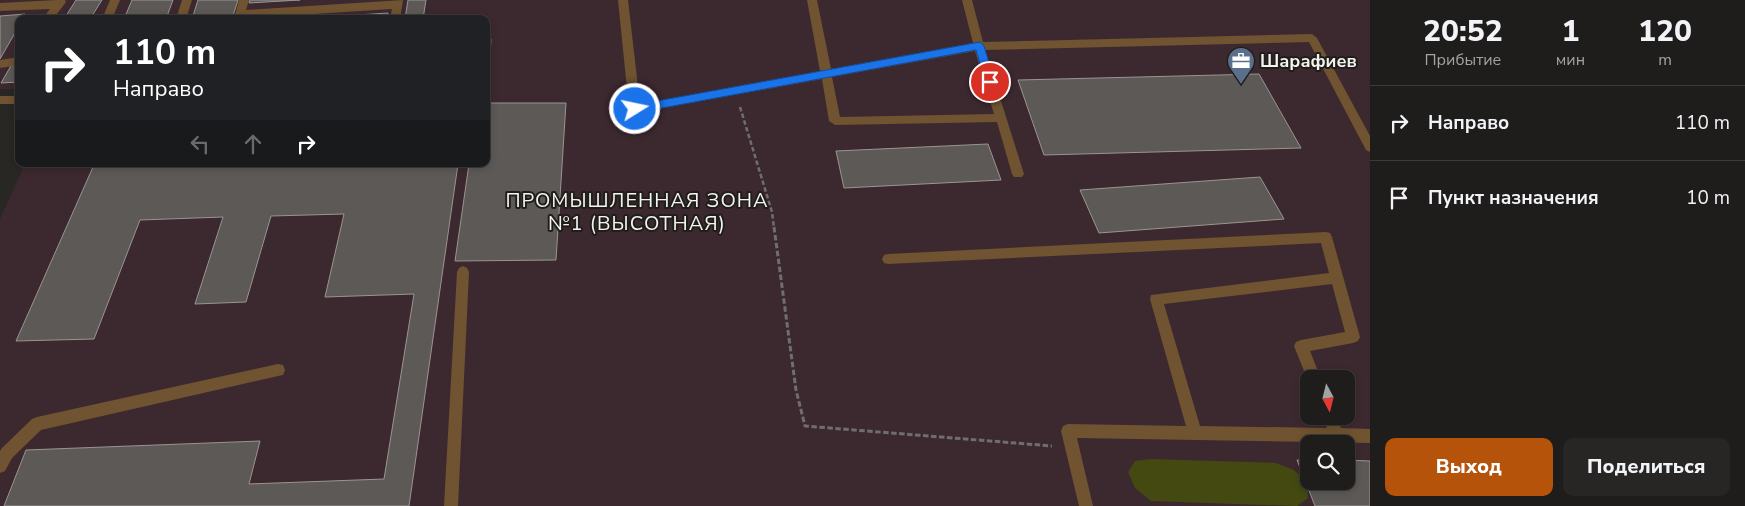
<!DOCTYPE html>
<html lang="ru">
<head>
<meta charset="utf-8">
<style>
  :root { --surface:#1f1d1b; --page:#272624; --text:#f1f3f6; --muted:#a1a2a3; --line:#3c3b3a; --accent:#b45309 }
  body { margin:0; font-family:"Nunito Sans",sans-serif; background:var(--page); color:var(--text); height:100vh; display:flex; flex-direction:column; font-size:19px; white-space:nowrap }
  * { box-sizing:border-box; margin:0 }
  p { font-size:16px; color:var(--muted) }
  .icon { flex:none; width:28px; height:28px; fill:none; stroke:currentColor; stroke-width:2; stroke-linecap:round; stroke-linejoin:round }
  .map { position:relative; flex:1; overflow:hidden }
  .panel { display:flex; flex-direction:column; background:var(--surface); width:375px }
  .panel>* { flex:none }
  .top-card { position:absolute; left:15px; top:15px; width:475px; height:152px; border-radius:10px; box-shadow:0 2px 8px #0003,0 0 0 1px var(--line); background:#202124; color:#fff; overflow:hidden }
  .needle { width:32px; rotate:173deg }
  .controls { position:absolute; left:1300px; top:370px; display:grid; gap:10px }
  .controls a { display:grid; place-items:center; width:55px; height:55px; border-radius:10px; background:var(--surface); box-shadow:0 2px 8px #0003,0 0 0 1px var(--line); font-size:25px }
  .pin { position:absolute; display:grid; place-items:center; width:42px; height:42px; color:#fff; margin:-21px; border:2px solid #fff; border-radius:50%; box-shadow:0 1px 5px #0007 }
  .me { position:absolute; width:55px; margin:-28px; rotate:80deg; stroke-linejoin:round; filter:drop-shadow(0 0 4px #0008) }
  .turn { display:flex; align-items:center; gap:18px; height:105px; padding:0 15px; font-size:22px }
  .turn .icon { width:65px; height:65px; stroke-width:2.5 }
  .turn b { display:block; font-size:35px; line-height:42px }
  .lanes { display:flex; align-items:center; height:48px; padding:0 15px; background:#0003; justify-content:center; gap:25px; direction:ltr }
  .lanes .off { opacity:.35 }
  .eta { display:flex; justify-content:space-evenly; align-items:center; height:85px; text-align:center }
  .eta b { font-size:30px; font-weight:800; line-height:35px }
  .primary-button { display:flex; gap:10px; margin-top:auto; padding:10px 15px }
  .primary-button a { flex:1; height:58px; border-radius:10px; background:var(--accent); color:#fff; font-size:20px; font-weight:800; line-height:58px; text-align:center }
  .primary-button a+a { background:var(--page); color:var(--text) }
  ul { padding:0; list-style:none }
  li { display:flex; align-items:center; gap:15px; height:75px; padding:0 15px; border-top:1px solid var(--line) }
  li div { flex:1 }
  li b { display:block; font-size:19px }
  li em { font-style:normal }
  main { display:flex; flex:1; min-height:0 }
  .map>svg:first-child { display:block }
  .industrial { fill:#3c292f; fill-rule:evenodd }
  .green { fill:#434911 }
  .building { fill:#5d5956; stroke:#9a9592 }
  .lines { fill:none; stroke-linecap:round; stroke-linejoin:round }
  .path-far1 { stroke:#706e6b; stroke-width:2.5; stroke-dasharray:4.5 2.5; stroke-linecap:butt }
  .path { stroke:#706e6b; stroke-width:3; stroke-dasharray:5.5 2.5; stroke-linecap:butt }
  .lane { fill:#705330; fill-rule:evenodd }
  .route { fill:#1a73e8; stroke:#114b97 }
  .labels { text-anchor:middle; stroke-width:4; stroke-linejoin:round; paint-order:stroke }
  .poi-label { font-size:18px; font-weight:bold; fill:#f4f3f1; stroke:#1f1e1a; text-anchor:start }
  .quarter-label { font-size:20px; letter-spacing:1px; fill:#f4f3f1; stroke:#1f1e1a }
</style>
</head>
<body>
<main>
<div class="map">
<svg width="1370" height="506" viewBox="0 0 1370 506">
  <rect width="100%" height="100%" fill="#292724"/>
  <path class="industrial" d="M 0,0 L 1370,0 L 1370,506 L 0,506 L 0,219 L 25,164 L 486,164 L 486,19 L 19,19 L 19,89 L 0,89 ZM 1309,379 L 1346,379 L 1346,416 L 1309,416 ZM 1309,444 L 1346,444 L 1346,481 L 1309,481 Z"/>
  <path class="green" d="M 1151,459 L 1276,463 L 1294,470 L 1307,483 L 1308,498 L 1297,506 L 1151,501 L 1135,488 L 1128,472 L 1135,461 Z"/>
  <path class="building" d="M 76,0 L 102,0 L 90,19 L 64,19 Z
    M 132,0 L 173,0 L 166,19 L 124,19 Z
    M 198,0 L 238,0 L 232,19 L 192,19 Z
    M 250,0 L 300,0 L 249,3 Z
    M 408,0 L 426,0 L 423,19 L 405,19 Z
    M 388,13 L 387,19 L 298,19 Z
    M 25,14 L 23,19 L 19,19 L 19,26 L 0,59 L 0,16 Z
    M 19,63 L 19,82 L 1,83 L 12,64 Z
    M 1259,74 L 1301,148 L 1044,155 L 1018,80 Z
    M 486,103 L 566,103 L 556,260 L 455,261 L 469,164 L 486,164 Z
    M 988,144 L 1001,180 L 844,188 L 836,151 Z
    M 206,164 L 458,164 L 409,506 L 4,506 L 26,450 L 260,441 L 249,484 L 384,479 L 414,294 L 325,297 L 344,214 L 271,216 L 246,302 L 195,304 L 223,217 L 140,220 L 94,339 L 16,341 L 93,167 Z
    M 1260,177 L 1284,219 L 1099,233 L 1080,190 Z
    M 1297,460 L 1309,460 L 1309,481 L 1346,481 L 1346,460 L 1370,461 L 1370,506 L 1315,506 Z"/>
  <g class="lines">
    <path class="path-far1" d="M 740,107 L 772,212 L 774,228"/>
    <path class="path" d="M 774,227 L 796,390 L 805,426 L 1052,446"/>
    <path class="lane" d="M 57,0 L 65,0 L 66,2 L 53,19 L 42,19 L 50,9 L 0,11 L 0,3 Z
      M 110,0 L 120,0 L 112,19 L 102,19 Z
      M 182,0 L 192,0 L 186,19 L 176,19 Z
      M 239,0 L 249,0 L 246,10 L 403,0 L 400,19 L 390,19 L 392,9 L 234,19 Z
      M 618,0 L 628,0 L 640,104 L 820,71 L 807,0 L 817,0 L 831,69 L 973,43 L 962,0 L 972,0 L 983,42 L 1312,34 L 1317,38 L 1370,136 L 1370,152 L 1366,150 L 1309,42 L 985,50 L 1024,174 L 1022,177 L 1014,177 L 1012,174 L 997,122 L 835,125 L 829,121 L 822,79 L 635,113 L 629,109 ZM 975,51 L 994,114 L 840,117 L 832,77 Z
      M 487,35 L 492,39 L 491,48 L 486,52 Z
      M 19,57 L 19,65 L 0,68 L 0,60 Z
      M 0,96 L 19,96 L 19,104 L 0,104 Z
      M 1326,232 L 1330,233 L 1332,237 L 1360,337 L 1358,341 L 1353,343 L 1310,351 L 1321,379 L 1309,379 L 1309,383 L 1294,346 L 1296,342 L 1301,340 L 1345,332 L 1332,284 L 1164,304 L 1200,426 L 1327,428 L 1322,416 L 1336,416 L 1341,428 L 1370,429 L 1370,443 L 1077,438 L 1093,506 L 1079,506 L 1061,431 L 1063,426 L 1068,424 L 1186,426 L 1150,299 L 1151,295 L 1329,273 L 1321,243 L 888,264 L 884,263 L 882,259 L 884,255 L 888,254 Z
      M 463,266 L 467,268 L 469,272 L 458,506 L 444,506 L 457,272 L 459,268 Z
      M 278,364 L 283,365 L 285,370 L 283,375 L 278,376 L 41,430 L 12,458 L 5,471 L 0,473 L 0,451 L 2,448 L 32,419 L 37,417 Z"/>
  </g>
  <path class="route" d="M 980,42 L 984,46 L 995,82 L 990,86 L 985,82 L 976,50 L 635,113 L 630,109 L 635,105 Z"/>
  <defs>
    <symbol id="office-pin" viewBox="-11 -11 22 30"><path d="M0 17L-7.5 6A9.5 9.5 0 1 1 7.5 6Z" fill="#5c6f8a" stroke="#1f1e1a"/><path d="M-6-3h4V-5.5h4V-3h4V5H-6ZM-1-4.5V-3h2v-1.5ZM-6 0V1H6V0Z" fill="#fff"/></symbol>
  </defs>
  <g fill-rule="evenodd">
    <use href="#office-pin" x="1225" y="45" width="32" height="43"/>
  </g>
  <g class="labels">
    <g class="poi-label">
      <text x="1260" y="67">Шарафиев</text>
    </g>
    <g class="quarter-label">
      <text x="637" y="207">ПРОМЫШЛЕННАЯ ЗОНА<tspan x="637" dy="23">№1 (ВЫСОТНАЯ)</tspan></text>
    </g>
  </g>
</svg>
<div class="controls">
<a><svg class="needle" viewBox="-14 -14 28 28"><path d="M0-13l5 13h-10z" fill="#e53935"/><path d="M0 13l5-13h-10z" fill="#a1a2a3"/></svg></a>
<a><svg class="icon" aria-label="search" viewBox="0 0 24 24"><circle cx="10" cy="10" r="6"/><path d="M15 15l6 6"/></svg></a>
</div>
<div class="pin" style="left:990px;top:82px;background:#d93025"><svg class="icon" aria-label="arrive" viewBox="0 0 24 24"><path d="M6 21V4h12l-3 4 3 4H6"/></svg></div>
<svg class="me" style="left:635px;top:109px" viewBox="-20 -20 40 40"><circle r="17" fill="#1a73e8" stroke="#fff" stroke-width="3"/><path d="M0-11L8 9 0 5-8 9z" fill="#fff"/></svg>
<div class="top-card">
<div class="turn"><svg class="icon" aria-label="right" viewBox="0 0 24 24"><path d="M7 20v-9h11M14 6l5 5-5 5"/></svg><div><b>110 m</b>Направо</div></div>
<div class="lanes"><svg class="icon off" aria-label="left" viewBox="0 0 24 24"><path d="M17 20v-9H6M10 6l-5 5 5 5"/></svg><svg class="icon off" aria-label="ahead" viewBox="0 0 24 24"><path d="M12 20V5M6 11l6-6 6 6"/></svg><svg class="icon" aria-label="right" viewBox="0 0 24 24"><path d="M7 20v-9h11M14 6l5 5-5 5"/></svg></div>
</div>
</div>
<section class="panel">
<div class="eta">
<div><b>20:52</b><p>Прибытие</p></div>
<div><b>1</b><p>мин</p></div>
<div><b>120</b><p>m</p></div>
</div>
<ul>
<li><svg class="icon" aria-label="right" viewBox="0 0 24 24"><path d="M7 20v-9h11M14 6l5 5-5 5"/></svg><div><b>Направо</b></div><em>110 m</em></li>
<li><svg class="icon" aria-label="arrive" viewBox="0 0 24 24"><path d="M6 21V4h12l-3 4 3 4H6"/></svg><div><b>Пункт назначения</b></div><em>10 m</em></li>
</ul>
<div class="primary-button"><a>Выход</a><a>Поделиться</a></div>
</section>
</main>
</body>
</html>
